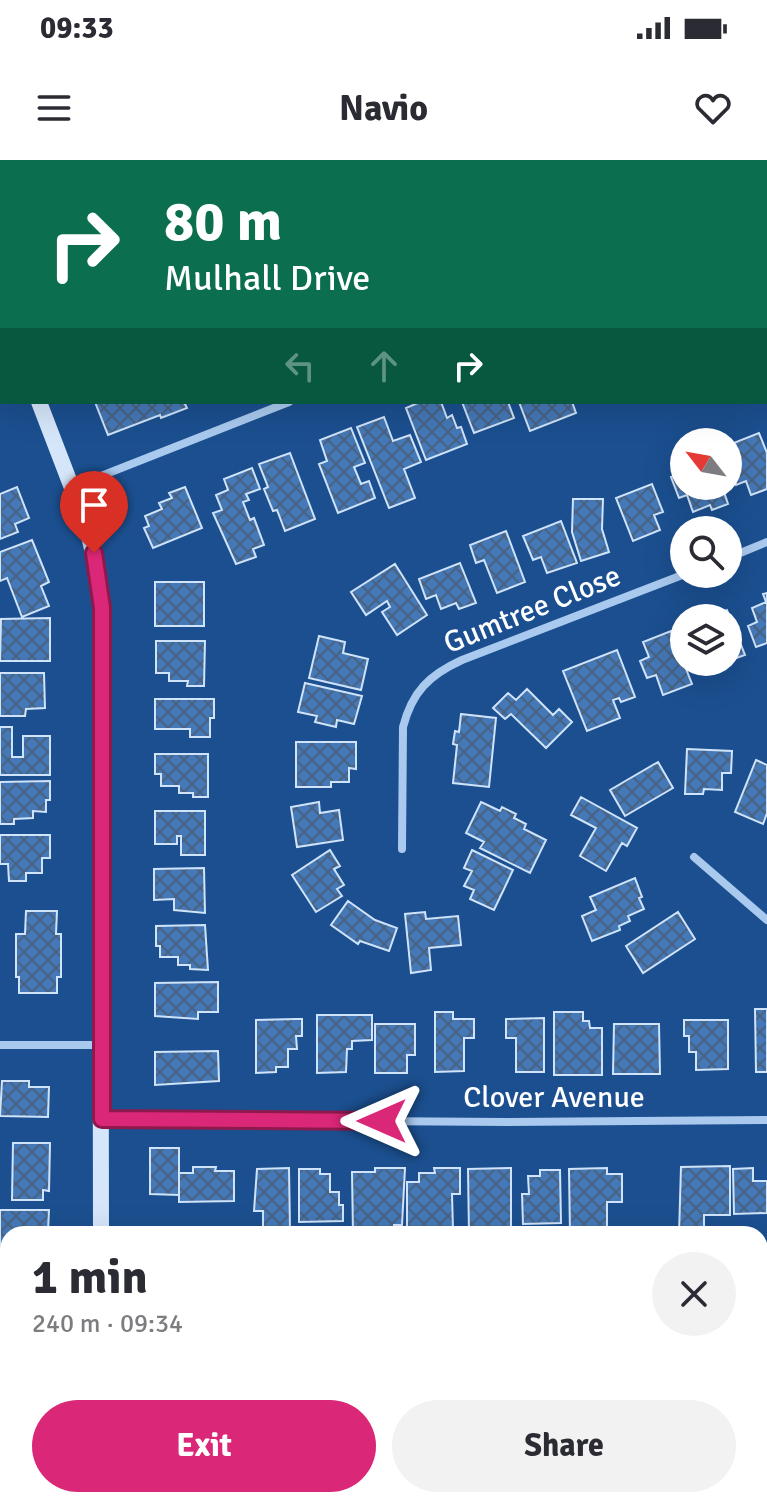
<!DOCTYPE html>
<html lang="en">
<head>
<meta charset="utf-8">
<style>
  :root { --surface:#fff; --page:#f2f2f3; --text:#2b2b33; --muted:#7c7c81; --accent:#db2777 }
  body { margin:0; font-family:Signika,sans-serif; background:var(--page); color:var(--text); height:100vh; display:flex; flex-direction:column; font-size:30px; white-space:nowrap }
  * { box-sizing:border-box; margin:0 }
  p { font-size:26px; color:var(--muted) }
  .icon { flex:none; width:44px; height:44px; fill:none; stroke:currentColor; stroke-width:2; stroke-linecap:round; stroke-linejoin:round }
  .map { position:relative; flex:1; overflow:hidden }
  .sheet { position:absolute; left:0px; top:1066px; width:768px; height:282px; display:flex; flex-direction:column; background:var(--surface); border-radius:24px 24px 0 0; box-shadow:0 8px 32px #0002 }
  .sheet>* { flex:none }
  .guide { position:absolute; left:0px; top:0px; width:768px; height:244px; box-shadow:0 8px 32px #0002; background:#0b6e4f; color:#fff; overflow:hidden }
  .needle { width:52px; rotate:301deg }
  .tools { position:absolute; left:670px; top:268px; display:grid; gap:16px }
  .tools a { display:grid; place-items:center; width:72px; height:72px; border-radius:50%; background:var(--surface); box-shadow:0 8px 32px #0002; font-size:40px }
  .pin { position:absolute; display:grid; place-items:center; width:68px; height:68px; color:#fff; margin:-82px -34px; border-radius:50% 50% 50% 0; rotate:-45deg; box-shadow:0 0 8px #0007 }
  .pin .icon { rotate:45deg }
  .me { position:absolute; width:88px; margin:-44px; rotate:270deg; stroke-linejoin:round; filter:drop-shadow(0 0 6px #0008) }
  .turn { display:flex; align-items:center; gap:28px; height:168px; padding:0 32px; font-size:36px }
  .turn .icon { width:104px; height:104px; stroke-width:2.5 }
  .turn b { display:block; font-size:56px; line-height:68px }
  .lanes { display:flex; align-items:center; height:76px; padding:0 32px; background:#0003; justify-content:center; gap:40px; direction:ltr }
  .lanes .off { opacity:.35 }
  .round { display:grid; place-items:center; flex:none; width:84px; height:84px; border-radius:42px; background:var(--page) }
  .overview { display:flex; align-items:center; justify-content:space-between; height:136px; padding:0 32px }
  h1 { font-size:48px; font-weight:700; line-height:60px }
  .action { display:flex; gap:16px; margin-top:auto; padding:16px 32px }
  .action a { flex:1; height:92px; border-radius:48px; background:var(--accent); color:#fff; font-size:32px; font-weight:700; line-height:92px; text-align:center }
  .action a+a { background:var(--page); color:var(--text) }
  .status { display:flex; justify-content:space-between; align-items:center; height:56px; padding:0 40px; background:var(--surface); direction:ltr }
  .status svg { height:22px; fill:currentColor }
  header { display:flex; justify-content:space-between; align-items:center; height:104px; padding:0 32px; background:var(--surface); font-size:36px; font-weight:700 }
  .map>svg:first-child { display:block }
  .building { fill:url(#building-cross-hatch); stroke:#cfe3fa; stroke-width:2 }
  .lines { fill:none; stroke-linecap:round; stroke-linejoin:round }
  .street { stroke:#a9c9ee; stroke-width:8 }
  .secondary { stroke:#d6e6fa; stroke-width:16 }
  .route-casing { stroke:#8e194d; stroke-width:20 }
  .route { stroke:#db2777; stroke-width:14 }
  .labels { text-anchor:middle; stroke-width:6; stroke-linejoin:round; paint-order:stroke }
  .street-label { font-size:30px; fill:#fff; stroke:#1b4f8f }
</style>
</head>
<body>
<div class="status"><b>09:33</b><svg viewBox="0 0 49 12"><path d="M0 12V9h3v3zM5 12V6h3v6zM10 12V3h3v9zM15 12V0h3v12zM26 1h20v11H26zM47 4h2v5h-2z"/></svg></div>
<header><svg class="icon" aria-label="menu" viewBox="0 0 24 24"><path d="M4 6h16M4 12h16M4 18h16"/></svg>Navio<svg class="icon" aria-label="heart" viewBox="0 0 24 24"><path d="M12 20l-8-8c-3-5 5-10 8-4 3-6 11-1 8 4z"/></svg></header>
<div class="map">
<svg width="767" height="1347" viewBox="0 0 767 1347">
  <defs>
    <pattern id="building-cross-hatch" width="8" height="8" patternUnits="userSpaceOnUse" patternTransform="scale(2)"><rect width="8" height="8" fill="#4478b7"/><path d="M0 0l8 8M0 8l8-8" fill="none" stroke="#486282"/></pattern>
  </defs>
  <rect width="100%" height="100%" fill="#1b4f8f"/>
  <path class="building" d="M 8,0 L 61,0 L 62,2 L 8,2 Z
    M 95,242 L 184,242 L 187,248 L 161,258 L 160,255 L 108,275 Z
    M 420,242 L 441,242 L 447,258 L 452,255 L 457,268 L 461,267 L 467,284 L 426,300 L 406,248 Z
    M 462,242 L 508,242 L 514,258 L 474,273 Z
    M 519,242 L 572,242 L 576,253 L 530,271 Z
    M 384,257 L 393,281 L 410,275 L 421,302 L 404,309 L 415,338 L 389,348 L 357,267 Z
    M 351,268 L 365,303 L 354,307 L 361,324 L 369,321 L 375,338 L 338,353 L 319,304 L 327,301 L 320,280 Z
    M 759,273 L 767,293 L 767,329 L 751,335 L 746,321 L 736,325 L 729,308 L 739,304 L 731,284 Z
    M 290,293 L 315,359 L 285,371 L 277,350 L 273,351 L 264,329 L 268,327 L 259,304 Z
    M 252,308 L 260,329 L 246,334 L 249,340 L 243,342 L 250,360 L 254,358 L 264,385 L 253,389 L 256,397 L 236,404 L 213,353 L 222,350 L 216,335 L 228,330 L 224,319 Z
    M 684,312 L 684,326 L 722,326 L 728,344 L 712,350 L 710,345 L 693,352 L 687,335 L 679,338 L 671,317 Z
    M 652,324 L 663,352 L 654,355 L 660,370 L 633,381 L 616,338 Z
    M 17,327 L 29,358 L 15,364 L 18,372 L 0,379 L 0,334 Z
    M 185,327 L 202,368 L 153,388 L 144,368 L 149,366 L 145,356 L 162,349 L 159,343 L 172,338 L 169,333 Z
    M 573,339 L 603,339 L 602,369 L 609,392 L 581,401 L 572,372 Z
    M 561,361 L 577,403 L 547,413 L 541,397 L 533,400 L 523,376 Z
    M 506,371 L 525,422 L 497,433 L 484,400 L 476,403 L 470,385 Z
    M 32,380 L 49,422 L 41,426 L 49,446 L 22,457 L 7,418 L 0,421 L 0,392 Z
    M 460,403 L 476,443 L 459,449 L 456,443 L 441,449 L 436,435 L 426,439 L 419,419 Z
    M 395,404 L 427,455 L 397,475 L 382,452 L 390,447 L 387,441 L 366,455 L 351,432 Z
    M 155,422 L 204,422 L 204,466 L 155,466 Z
    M 767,433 L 767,483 L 756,487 L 748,466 L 757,462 L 752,448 L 766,442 L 763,434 Z
    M 727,450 L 745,495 L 728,501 L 728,458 L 709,458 Z
    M 50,458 L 50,501 L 0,501 L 1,459 Z
    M 671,471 L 692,524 L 663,535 L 656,515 L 647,518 L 640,501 L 649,497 L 643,482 Z
    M 319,476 L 345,482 L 343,493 L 368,499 L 361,530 L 309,518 Z
    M 156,481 L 205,481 L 204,526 L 187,526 L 188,521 L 169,521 L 169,513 L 156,513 Z
    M 617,490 L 635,537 L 621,542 L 619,538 L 613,540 L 620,558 L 587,571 L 563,511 Z
    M 0,513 L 44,513 L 45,548 L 26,549 L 25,556 L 0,556 Z
    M 305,523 L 362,536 L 354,564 L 337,560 L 336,567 L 315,562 L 317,556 L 298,552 Z
    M 527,529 L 553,555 L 559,549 L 572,562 L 546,588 L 511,554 L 505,559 L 493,548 L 508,533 L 516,540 Z
    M 155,539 L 214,539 L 214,558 L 210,558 L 210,577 L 190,577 L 190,569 L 155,569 Z
    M 461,554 L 496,558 L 489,627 L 453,623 L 457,585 L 453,584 L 455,571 L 459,572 Z
    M 0,567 L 12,567 L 12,597 L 23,597 L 23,576 L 50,576 L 50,615 L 0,615 Z
    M 296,582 L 356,582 L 356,609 L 349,608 L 349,622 L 331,622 L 331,627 L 296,627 Z
    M 687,589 L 732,591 L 731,613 L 722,613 L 722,630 L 704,629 L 703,634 L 685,634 Z
    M 155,594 L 208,594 L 208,637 L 193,637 L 193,633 L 179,633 L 179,626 L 161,626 L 161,614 L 155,614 Z
    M 756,600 L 767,605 L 767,653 L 763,664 L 735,652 Z
    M 658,602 L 673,628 L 625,656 L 610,630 Z
    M 50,621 L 50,640 L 46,640 L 46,652 L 33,651 L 33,658 L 14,659 L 14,664 L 0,664 L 0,622 Z
    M 581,637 L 637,668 L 627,686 L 622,683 L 606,711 L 580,696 L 596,668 L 571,655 Z
    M 319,642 L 320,653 L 339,650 L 343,680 L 297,687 L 291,647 Z
    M 481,642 L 500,651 L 502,647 L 516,654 L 514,658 L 526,664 L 524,669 L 546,680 L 530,713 L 480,688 L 484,682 L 466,673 Z
    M 155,651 L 205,651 L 205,695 L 181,695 L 181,676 L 177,676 L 177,684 L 155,684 Z
    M 0,675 L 50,675 L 50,698 L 42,698 L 42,713 L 26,713 L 26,721 L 9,721 L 8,704 L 0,704 Z
    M 330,690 L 340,706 L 334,709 L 344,725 L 337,729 L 342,736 L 316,752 L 292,715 Z
    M 472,690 L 513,710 L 494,750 L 470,739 L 474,730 L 464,726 L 472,711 L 464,708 Z
    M 204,708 L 205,753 L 174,750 L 174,739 L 154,740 L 154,709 Z
    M 635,718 L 642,737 L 639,738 L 644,749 L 628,756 L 630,761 L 619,766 L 620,770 L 592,781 L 582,756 L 596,750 L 590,737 Z
    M 348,741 L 375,760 L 397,768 L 389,791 L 360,781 L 358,784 L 331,765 Z
    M 26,751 L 57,751 L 56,774 L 61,774 L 61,817 L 57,817 L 57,833 L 19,833 L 19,817 L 16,817 L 16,774 L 25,774 Z
    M 425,752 L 426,759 L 458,756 L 461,785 L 429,788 L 431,810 L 411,813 L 405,754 Z
    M 678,752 L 695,779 L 643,813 L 626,786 Z
    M 205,765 L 208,810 L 190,809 L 190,805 L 178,805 L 178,797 L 160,797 L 160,786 L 156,786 L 156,766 Z
    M 218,822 L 218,852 L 198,852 L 198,859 L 155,856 L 155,823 Z
    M 755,849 L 767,849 L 767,912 L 756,912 Z
    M 435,852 L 453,852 L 453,859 L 474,859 L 474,878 L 464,878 L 464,911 L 435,912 Z
    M 554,852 L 583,852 L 583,861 L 589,861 L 590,868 L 602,868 L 602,915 L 554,915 Z
    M 317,855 L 372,855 L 372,880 L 352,881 L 352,889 L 347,889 L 346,912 L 317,913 Z
    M 544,858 L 544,912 L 516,912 L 516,878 L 506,878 L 506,859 Z
    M 296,859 L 302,859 L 302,876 L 296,876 L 297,889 L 288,889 L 288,907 L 276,907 L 276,912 L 256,913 L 256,860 Z
    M 684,860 L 728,860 L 728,909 L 696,910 L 696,892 L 689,892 L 689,876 L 684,876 Z
    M 375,864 L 415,864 L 415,895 L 407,895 L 407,913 L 375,913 Z
    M 614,864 L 659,864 L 660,914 L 613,914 Z
    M 218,891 L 219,921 L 155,925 L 155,892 Z
    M 2,921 L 29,921 L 29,927 L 49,927 L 48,957 L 0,956 Z
    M 13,983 L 50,983 L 49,1031 L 43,1030 L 43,1040 L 12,1040 Z
    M 150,988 L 179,988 L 179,1035 L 150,1034 Z
    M 730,1006 L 730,1055 L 704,1055 L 704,1074 L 679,1074 L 681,1007 Z
    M 193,1007 L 216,1007 L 215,1011 L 234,1011 L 234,1041 L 179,1042 L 179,1013 L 193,1013 Z
    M 289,1008 L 290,1070 L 263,1070 L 263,1051 L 254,1051 L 257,1009 Z
    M 375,1008 L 405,1008 L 402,1065 L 394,1065 L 394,1074 L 353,1074 L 352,1012 L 375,1012 Z
    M 434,1008 L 460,1008 L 460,1034 L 452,1034 L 453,1070 L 446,1070 L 446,1074 L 407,1074 L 407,1022 L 419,1022 L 419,1013 L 435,1013 Z
    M 511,1008 L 511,1074 L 469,1074 L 468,1009 Z
    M 607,1008 L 607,1014 L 622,1014 L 622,1042 L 607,1042 L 607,1074 L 570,1074 L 569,1009 Z
    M 753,1008 L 753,1021 L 767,1021 L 767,1053 L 734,1054 L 733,1009 Z
    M 299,1009 L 320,1009 L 320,1014 L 330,1014 L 330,1032 L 339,1032 L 339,1045 L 343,1045 L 343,1061 L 299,1062 Z
    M 540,1010 L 560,1010 L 561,1063 L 523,1064 L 522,1034 L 529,1034 L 528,1016 L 540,1016 Z
    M 0,1050 L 49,1050 L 48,1071 L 43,1071 L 43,1074 L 8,1074 L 8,1094 L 0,1094 Z
    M 8,1113 L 8,1148 L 6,1148 L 6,1140 L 0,1140 L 0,1114 Z
    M 760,1158 L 767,1159 L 765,1213 L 760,1212 Z
    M 0,1167 L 8,1169 L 8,1205 L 5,1215 L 0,1214 Z"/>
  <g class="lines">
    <path class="street" d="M 670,0 L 670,2
      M 766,55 L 767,54
      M 73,327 L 289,242
      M 728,398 L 767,382
      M 402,689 L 403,567 C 412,532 429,515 462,500 L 685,414
      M 694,697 L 767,760
      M 0,885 L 101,885
      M 102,959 L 507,962 L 767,960"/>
    <path class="secondary" d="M 0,141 L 2,146
      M 39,242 L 87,367 L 100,424 L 101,1074
      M 0,1271 L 8,1271
      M 760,1272 L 767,1272"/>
  </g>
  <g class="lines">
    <defs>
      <path id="route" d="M 94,393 L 102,448 L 102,959 L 382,961"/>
    </defs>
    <use href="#route" class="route-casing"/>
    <use href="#route" class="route"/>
  </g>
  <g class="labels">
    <g class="street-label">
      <text transform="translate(532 449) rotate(-22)" y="10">Gumtree Close</text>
      <text x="554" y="947">Clover Avenue</text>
    </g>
  </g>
</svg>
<div class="tools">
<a><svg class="needle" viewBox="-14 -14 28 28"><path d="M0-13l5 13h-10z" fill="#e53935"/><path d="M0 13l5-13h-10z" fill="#7c7c81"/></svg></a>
<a><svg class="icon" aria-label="search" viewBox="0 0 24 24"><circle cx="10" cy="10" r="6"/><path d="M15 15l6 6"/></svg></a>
<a><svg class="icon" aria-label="layers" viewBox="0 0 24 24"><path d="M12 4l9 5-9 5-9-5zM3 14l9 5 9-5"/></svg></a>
</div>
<div class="pin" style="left:94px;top:393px;background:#d93025"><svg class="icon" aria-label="arrive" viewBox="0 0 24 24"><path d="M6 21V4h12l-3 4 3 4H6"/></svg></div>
<svg class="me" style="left:382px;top:961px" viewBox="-20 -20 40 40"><path d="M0-17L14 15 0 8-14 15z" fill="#db2777" stroke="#fff" stroke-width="4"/></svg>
<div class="guide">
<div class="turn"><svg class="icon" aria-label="right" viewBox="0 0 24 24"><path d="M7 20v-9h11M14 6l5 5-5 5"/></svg><div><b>80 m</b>Mulhall Drive</div></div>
<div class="lanes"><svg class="icon off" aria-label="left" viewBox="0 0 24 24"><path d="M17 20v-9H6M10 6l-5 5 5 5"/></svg><svg class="icon off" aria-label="ahead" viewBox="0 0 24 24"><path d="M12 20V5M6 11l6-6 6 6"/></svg><svg class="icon" aria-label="right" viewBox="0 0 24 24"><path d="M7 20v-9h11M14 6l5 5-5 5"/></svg></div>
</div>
<section class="sheet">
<div class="overview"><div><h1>1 min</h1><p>240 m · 09:34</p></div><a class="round"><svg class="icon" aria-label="close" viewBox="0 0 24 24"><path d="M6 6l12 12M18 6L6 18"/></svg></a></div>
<div class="action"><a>Exit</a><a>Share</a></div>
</section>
</div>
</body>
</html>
